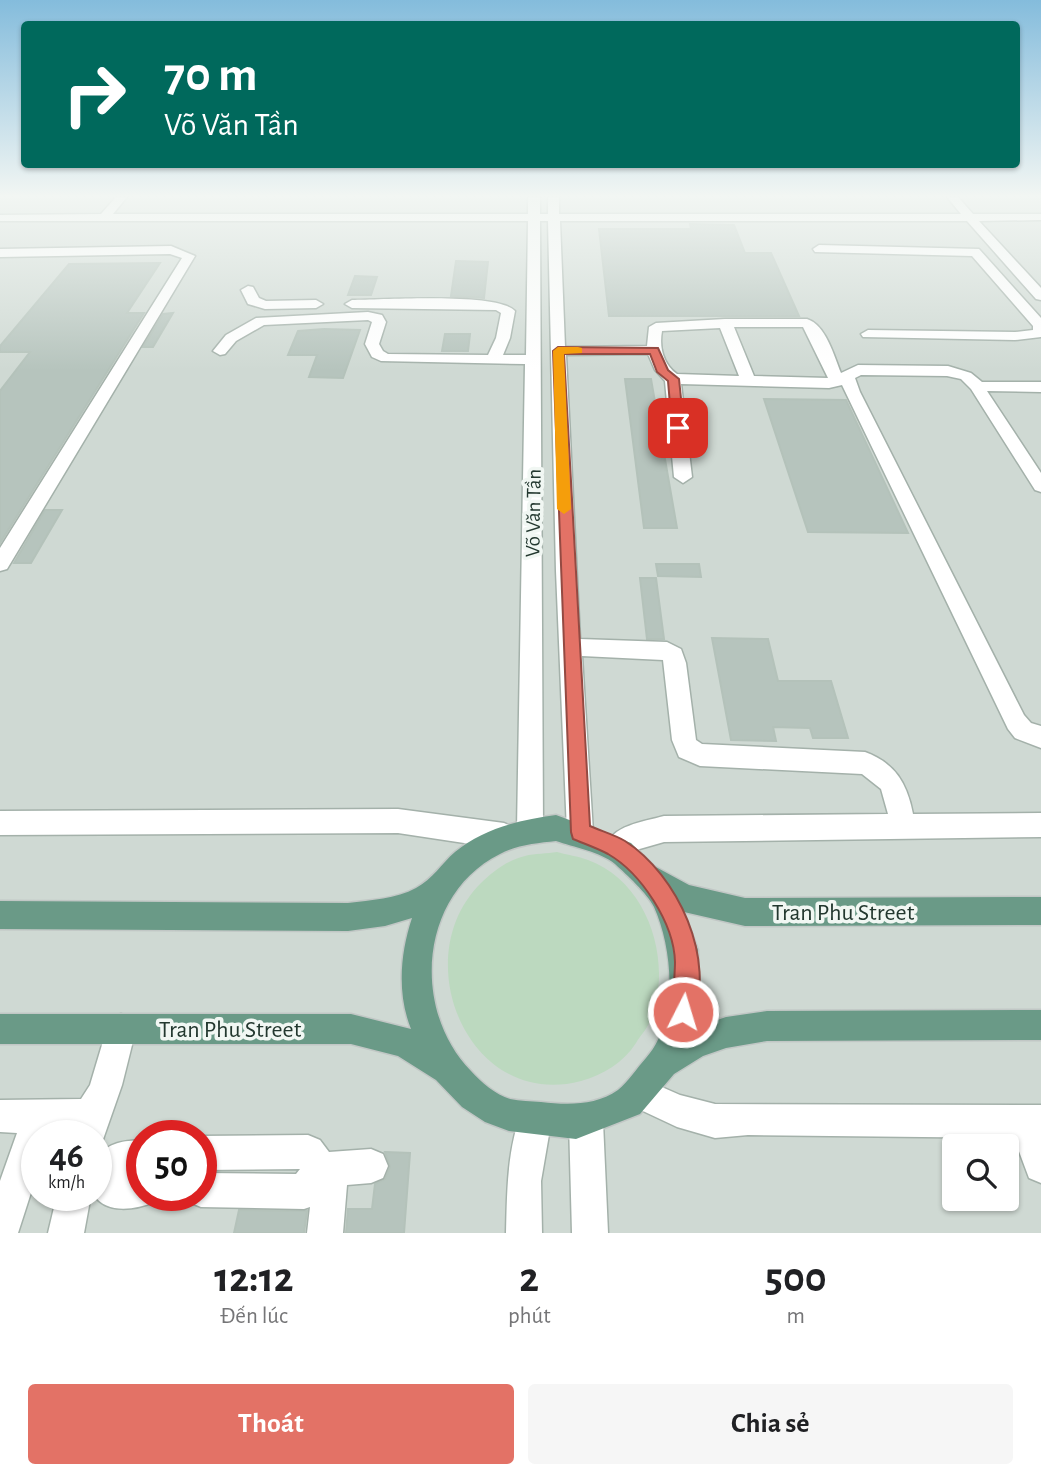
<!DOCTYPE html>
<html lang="vi">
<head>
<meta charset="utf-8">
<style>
  :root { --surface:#fff; --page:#f6f6f6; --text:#202124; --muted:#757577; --accent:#e37266 }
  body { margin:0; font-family:"Alegreya Sans",sans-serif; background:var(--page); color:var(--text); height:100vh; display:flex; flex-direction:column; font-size:26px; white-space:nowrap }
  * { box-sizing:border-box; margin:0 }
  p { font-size:23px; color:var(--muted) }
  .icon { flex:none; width:38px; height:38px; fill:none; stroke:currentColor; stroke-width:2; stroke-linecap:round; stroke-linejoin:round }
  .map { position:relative; height:1233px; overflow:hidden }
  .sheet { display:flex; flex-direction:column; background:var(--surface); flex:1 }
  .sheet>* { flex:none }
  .banner { position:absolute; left:21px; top:21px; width:999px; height:147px; border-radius:7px; box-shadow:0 2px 5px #0004; background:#00695c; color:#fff; overflow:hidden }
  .controls { position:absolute; left:942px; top:1134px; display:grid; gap:14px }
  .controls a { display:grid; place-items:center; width:77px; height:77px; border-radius:7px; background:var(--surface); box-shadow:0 2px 5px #0004; font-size:35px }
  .speed { position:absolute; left:21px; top:1120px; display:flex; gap:14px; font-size:35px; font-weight:700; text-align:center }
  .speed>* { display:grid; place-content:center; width:91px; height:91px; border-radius:50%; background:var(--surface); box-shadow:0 2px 5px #0004; line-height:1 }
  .speed small { font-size:18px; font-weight:400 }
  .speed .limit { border:10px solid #d22; background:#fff; color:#111 }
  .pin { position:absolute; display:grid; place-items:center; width:60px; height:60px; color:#fff; margin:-30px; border-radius:14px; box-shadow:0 4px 10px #0006 }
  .me { position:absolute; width:77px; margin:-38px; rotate:5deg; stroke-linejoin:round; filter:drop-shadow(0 0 5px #0008) }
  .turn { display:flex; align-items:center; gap:24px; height:147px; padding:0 28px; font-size:32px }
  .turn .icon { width:91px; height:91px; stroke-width:2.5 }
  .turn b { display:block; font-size:49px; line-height:60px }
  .eta { display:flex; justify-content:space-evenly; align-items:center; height:119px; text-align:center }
  .eta b { font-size:42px; font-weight:600; line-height:49px }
  .cta { display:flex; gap:14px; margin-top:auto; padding:14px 28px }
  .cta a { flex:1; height:80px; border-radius:7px; background:var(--accent); color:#fff; font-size:28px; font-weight:600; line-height:80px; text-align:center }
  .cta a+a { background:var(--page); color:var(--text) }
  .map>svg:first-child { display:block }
  .built { fill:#cfd9d3; fill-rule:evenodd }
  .green { fill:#bcd9bf }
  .building { fill:#b6c4bd; stroke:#b4c2ba; stroke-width:2 }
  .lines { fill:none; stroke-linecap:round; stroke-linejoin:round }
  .minor-casing { stroke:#a4b1aa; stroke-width:3 }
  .major-casing { stroke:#c1c7c5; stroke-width:3 }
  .minor { fill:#fff; fill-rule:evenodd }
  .major { fill:#6a9a87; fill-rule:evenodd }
  .route { fill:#e37266; stroke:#944a42; stroke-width:2 }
  .slow { fill:#f59e0b }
  .labels { text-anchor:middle; stroke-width:7; stroke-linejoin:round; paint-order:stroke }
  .street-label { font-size:21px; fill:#23382f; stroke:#f1f7f3 }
  .near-street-label { font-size:24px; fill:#23382f; stroke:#f1f7f3 }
</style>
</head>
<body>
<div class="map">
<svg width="1041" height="1233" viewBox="0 0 1041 1233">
  <rect width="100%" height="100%" fill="#e1eae4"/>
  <path class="built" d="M 0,197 L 1041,197 L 1041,1233 L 0,1233 ZM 37,1136 L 96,1136 L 96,1195 L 37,1195 ZM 142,1136 L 201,1136 L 201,1195 L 142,1195 ZM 954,1146 L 1006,1146 L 1006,1199 L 954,1199 Z"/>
  <path class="green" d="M 557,852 C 567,855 578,856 588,860 C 649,882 674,964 650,1021 C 647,1029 640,1036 636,1043 C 623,1063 603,1075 581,1081 C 469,1111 405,958 481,883 C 493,871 508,860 525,856 C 535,853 547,854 557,852 Z"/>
  <path class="building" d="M 690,224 L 734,225 L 745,253 L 771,253 L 799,316 L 609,316 L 599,229 L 691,229 Z
    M 456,261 L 488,262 L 484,298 L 451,296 Z
    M 160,263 L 127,313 L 144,313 L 0,543 L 0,391 L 30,352 L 0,352 L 0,346 L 69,264 Z
    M 355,276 L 377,277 L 371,295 L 348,295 Z
    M 173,313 L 153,347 L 143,347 L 163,314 Z
    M 324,329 L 360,330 L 343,378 L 309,377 L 317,355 L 288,355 L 298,331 Z
    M 445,334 L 470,334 L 468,351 L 442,351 Z
    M 625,379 L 651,379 L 677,528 L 644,528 Z
    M 764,399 L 846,400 L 908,533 L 808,532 Z
    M 45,510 L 62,510 L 31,563 L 14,563 Z
    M 656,564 L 699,564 L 701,577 L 658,576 Z
    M 640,578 L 656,578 L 664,639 L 647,639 Z
    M 712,638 L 768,639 L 778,681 L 831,681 L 848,738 L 813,738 L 810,728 L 773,727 L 776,741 L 731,740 Z
    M 385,1152 L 410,1153 L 404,1233 L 346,1233 L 348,1209 L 372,1209 L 375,1184 L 385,1179 L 390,1167 Z
    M 239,1210 L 307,1211 L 304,1233 L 234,1233 Z"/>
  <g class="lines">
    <defs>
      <path id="minor" d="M 116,197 L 127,197 L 113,214 L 528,214 L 528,197 L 540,197 L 540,214 L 548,214 L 548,197 L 559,197 L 559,214 L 961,214 L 947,197 L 958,197 L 973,214 L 1041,214 L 1041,220 L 979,221 L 1041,288 L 1041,300 L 1036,299 L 967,221 L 560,221 L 565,347 L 647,346 L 649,327 L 656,323 L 725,319 L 807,319 C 826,325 834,356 841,373 L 858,365 L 948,366 L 971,373 L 982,382 L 1041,382 L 1041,392 L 987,391 L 1041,473 L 1041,492 L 1035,490 L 971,389 L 961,379 L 947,376 L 861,375 L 855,378 L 860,392 L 1024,715 L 1031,723 L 1041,726 L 1041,748 L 1015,738 L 1008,729 L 842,385 L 829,388 L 681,384 L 692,477 L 683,483 L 674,477 L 665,381 L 655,370 L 648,354 L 566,355 L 580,639 L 667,642 L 681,649 L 686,663 L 696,740 L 702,744 L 865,752 C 895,763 907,783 913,814 L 1041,813 L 1041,837 L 664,842 L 636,850 L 617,861 L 608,857 L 604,848 C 613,825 642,822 664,816 L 888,814 L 881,789 L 862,774 L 700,766 L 679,757 L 672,740 L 663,660 L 582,656 L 593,832 L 589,841 L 580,845 L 571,841 L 567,832 L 556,571 L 548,221 L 540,221 L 543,829 L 539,838 L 530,842 L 521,838 L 517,829 L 525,364 L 381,361 L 372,357 L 365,344 L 372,322 L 368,320 L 264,325 L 236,341 L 225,354 L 220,355 L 213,351 L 226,335 L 256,318 L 368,312 L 382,315 L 386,322 L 379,344 L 383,351 L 388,354 L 488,355 L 496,338 L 501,313 L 496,310 L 352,308 L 345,304 L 352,300 C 382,300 497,292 515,311 L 510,338 L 503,355 L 526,355 L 528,221 L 0,221 L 0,215 L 101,214 ZM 734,327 L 803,327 L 828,378 L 754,376 ZM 720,328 L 739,376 L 677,374 C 663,364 659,347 662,331 Z
        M 819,245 L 979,249 L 1041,318 L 1041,337 L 1015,340 L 863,337 L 861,334 L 868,330 L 1015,332 L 1033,330 L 1033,326 L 972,256 L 815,252 L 813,249 Z
        M 171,246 L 195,256 L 7,569 L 0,571 L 0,548 L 182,258 L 170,254 L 0,257 L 0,249 Z
        M 248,286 L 253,287 L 259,298 L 266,301 L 316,300 L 323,304 L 316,308 L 265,309 L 248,304 L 241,290 Z
        M 398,809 L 504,823 L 513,827 L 517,836 L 513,845 L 504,849 L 398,833 L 0,835 L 0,811 Z
        M 121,1014 L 132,1018 L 136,1029 L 122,1085 L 100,1148 L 96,1149 L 96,1136 L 71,1136 L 72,1133 L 37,1136 L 37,1174 L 18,1233 L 0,1233 L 0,1181 L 17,1133 L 0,1132 L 0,1100 L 81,1099 L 90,1085 L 110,1018 Z
        M 639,1077 L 680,1095 L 715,1104 L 1041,1105 L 1041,1183 L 1029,1178 L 1014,1138 L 748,1135 L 715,1138 L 677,1127 L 628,1104 L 623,1093 L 628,1082 Z
        M 586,1105 L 598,1110 L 603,1122 L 608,1233 L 572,1233 L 569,1122 L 574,1110 Z
        M 534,1106 L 546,1111 L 551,1123 L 541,1181 L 542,1233 L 506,1233 C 507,1193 507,1149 522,1111 Z
        M 308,1135 L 320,1140 L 329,1152 L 371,1149 L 383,1154 L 388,1166 L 383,1178 L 371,1183 L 347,1185 L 343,1233 L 307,1233 L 310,1207 L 304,1209 L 201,1207 L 189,1202 L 186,1195 L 201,1195 L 201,1173 L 296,1174 L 300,1169 L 201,1170 L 201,1136 Z
        M 142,1140 L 142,1195 L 157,1195 L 154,1202 C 135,1210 106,1214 94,1195 L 96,1195 L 96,1157 C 111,1142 122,1141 142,1140 Z
        M 57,1195 L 91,1195 L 84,1233 L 48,1233 Z"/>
      <path id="major" d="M 556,815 L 631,843 L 654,866 L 689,885 L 745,898 L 1041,897 L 1041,925 L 745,926 L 684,912 L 698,950 L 699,1008 L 691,1029 L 726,1017 L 767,1011 L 1041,1010 L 1041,1040 L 767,1041 L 726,1048 L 703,1056 L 674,1074 L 640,1114 L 576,1139 L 509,1131 L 485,1122 L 462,1107 L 436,1080 L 398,1056 L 351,1044 L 0,1044 L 0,1014 L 351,1014 L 411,1029 C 397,994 400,954 412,918 L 385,926 L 348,931 L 0,929 L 0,901 L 348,903 C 371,900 396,899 416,888 C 433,879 441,864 455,852 C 484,828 520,820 556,815 ZM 556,841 C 573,847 601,852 615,864 C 627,875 647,893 654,907 C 673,949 679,1021 646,1058 C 637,1068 628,1082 618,1090 C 595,1106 567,1105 541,1102 C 531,1101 520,1101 510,1099 C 496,1095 481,1082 471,1071 C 411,1010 419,894 500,854 C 517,845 537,843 556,841 Z"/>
    </defs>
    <use href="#minor" class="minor-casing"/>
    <use href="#major" class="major-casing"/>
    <use href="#minor" class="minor"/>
    <use href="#major" class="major"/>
  </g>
  <linearGradient id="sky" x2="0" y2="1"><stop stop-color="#84bcdc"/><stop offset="0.53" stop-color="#f2f6f3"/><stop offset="1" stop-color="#f2f6f3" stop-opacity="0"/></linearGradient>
  <rect width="1041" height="370" fill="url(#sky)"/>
  <path class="route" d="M 558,347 L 658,348 L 668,370 L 679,379 L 684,428 L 678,432 L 672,428 L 668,381 L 657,372 L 650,354 L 564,354 L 590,826 C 601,831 615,835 625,841 C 678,875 717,960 692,1021 L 683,1024 L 675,1021 C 671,1011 675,976 675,962 C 674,923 641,873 608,854 C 597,848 585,844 573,839 L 571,832 L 553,351 Z"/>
  <path class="slow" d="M 578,347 L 582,348 L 582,353 L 564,354 L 571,509 L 564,514 L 557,509 L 553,351 L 558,347 Z"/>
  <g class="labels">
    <g class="street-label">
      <text transform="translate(533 513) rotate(-89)" y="7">Võ Văn Tần</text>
    </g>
    <g class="near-street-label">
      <text x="843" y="920">Tran Phu Street</text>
      <text x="230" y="1037">Tran Phu Street</text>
    </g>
  </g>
</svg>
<div class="controls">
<a><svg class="icon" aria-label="search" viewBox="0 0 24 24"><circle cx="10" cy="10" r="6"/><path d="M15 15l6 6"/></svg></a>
</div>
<div class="speed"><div>46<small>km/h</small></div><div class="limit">50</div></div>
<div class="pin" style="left:678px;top:428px;background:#d93025"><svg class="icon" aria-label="arrive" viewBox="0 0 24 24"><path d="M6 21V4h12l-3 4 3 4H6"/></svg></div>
<svg class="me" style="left:683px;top:1012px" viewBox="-20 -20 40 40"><circle r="17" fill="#e37266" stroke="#fff" stroke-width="3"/><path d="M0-11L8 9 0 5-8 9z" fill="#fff"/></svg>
<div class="banner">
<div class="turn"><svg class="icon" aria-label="right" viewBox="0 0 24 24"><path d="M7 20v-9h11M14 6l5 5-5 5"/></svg><div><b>70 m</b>Võ Văn Tần</div></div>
</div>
</div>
<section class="sheet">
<div class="eta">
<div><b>12:12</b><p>Đến lúc</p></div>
<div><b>2</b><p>phút</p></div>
<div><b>500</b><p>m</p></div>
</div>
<div class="cta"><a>Thoát</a><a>Chia sẻ</a></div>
</section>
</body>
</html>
